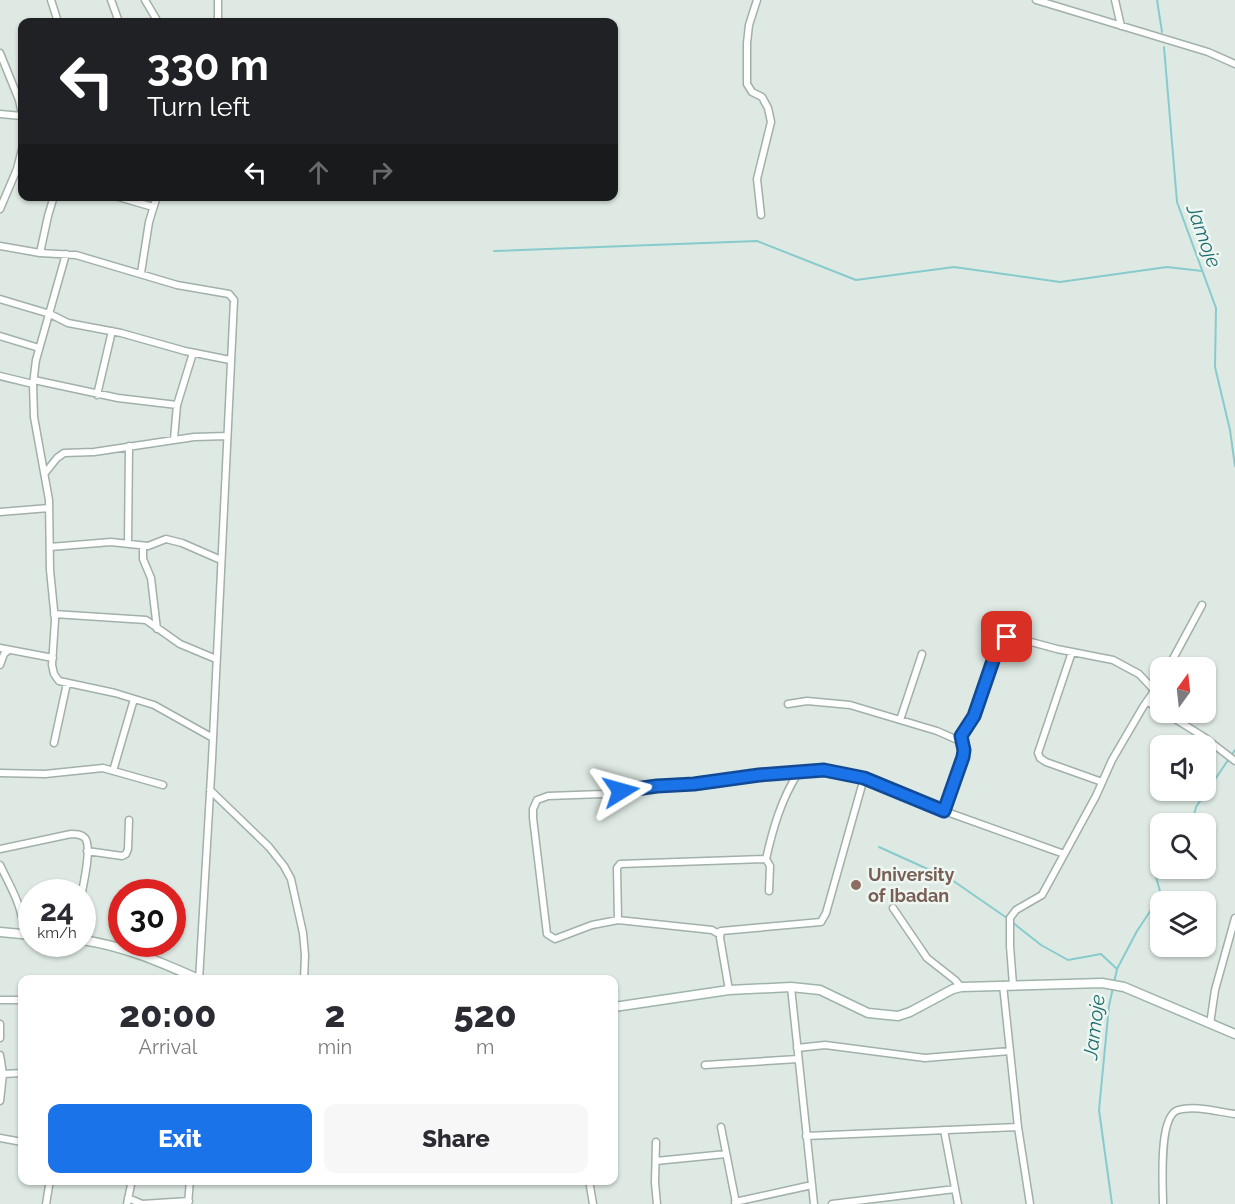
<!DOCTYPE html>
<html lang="en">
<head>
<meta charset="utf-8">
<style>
  :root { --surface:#fff; --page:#f7f7f7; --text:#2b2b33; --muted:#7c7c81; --accent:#1a73e8 }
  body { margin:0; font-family:Raleway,sans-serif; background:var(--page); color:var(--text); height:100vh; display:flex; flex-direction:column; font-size:22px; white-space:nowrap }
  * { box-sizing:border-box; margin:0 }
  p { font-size:20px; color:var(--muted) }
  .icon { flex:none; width:33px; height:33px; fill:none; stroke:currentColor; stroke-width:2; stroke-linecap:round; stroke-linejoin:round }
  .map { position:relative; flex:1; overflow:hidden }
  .details { position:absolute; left:18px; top:975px; width:600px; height:210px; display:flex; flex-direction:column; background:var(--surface); border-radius:12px; box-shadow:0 2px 4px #0004 }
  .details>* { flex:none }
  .guide { position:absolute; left:18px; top:18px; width:600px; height:183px; border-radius:12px; box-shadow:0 2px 4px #0004; background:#202124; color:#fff; overflow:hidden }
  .needle { width:39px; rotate:15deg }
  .fabs { position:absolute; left:1150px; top:657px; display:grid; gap:12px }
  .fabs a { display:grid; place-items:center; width:66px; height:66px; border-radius:12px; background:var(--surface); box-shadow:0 2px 4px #0004; font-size:30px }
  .speed { position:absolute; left:18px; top:879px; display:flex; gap:12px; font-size:30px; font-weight:700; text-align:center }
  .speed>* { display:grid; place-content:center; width:78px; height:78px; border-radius:50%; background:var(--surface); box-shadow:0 2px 4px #0004; line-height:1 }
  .speed small { font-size:15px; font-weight:400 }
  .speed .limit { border:9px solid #d22; background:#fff; color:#111 }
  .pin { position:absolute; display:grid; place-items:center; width:51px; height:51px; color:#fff; margin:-26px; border-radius:12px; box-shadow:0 3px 9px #0006 }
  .me { position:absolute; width:66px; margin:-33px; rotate:82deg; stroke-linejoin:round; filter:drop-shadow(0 0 4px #0008) }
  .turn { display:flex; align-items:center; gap:21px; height:126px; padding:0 30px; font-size:27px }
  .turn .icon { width:78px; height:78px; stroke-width:2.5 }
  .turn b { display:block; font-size:42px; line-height:51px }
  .lanes { display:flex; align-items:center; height:57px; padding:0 30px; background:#0003; justify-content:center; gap:30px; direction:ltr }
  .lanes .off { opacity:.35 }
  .eta { display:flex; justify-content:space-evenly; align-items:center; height:102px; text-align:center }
  .eta b { font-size:36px; font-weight:800; line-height:42px }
  .cta { display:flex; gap:12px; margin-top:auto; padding:12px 30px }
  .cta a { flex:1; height:69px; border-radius:12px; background:var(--accent); color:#fff; font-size:24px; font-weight:800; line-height:69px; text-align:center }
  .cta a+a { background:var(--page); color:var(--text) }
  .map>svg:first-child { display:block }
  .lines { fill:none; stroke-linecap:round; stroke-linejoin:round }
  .stream { stroke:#87cbcd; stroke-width:2 }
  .street-casing { stroke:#a1b0a9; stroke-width:9 }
  .secondary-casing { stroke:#9eb4a9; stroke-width:11 }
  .street { stroke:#fff; stroke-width:6 }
  .secondary { stroke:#fff; stroke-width:8 }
  .route-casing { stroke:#114b97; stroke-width:15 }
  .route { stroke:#1a73e8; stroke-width:10 }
  .education-dot { fill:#8d6e63; stroke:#eef6f1; stroke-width:2 }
  .labels { text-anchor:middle; stroke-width:5; stroke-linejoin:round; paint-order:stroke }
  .education-label { font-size:18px; font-weight:bold; fill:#785e54; stroke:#eef6f1; text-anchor:start }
  .water-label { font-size:20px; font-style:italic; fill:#1d6d70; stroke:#eef6f1 }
</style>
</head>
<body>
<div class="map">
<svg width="1235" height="1204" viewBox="0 0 1235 1204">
  <rect width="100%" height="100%" fill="#dee9e3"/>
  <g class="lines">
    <path class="stream" d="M 1157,0 L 1162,32
      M 1164,47 L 1177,202 L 1216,308 L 1215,367 L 1230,430 L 1235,466
      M 494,251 L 757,241 L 856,280 L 954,267 L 1060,282 L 1167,267 L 1202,271
      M 1192,824 L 1196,807 L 1235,750
      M 879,847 L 952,880 L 1007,918
      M 1012,922 L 1041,945 L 1068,960 L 1101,954 L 1117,969
      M 1112,1204 L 1099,1110 L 1109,1006 L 1117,969 L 1137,931 L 1161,895 L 1155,873 L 1161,867"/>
    <defs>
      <path id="street" d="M 51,0 L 58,22
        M 111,0 L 119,22
        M 145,0 L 158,22
        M 757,0 L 749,25 L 747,43 L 747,84 L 752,92 L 762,97 L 768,108 L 771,122 L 757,179 L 761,215
        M 1036,0 L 1208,52 L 1235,64
        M 1115,0 L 1121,26
        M 218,22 L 218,0
        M 0,53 L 19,100 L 22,114
        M 0,114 L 22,116
        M 115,196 L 153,207
        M 0,209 L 17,169 L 22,149
        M 0,246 L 40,253 L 76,255 L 177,285 L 229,294 L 234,300 L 212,759 L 199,980
        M 40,253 L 48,216 L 54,196
        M 66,254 L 36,360 L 33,384 L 34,417 L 49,500 L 50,570 L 55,620 L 52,665 L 54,674 L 59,681 L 115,693 L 154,705 L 213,738
        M 141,273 L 149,222 L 157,196
        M 0,299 L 50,314 L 68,323 L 121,333 L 185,351 L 230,360
        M 0,336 L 39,348
        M 0,376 L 33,384
        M 34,380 L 118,398 L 177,405
        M 97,395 L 112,331
        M 174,439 L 177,405 L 193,353
        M 45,473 L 57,458 L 64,453 L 94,452 L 194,437 L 227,436
        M 0,512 L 49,508
        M 128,543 L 129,446
        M 143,546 L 143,559 L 151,578 L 157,629
        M 50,547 L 111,542 L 148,546 L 166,539 L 182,543 L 221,560
        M 54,614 L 146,620 L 180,644 L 216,659
        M 0,648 L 53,658
        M 1072,652 L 1038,753 L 1040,758 L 1046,762 L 1102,782
        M 0,665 L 4,654 L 9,650
        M 1168,668 L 1202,605
        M 1147,701 L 1161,711
        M 788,704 L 807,701 L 850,705 L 937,731 L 962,742
        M 1164,712 L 1204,737 L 1235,761
        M 900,720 L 922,654
        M 54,743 L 67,683
        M 113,771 L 134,699
        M 0,773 L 45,774 L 103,768 L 163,785
        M 210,790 L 269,847 L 284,866 L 291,879 L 303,933 L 305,955 L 304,980
        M 944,811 L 963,757 L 965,750 L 961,736 L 974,716 L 998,646 L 1002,639 L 1013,637 L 1057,649 L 1113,660 L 1139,674 L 1155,691
        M 0,849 L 71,834 C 76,834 81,834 85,838 C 92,847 84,881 82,892
        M 87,851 L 122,856 L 126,854 L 128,849 L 129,820
        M 766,859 C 773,828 781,800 798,773
        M 0,865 C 13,892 21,903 25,935
        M 893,908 L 927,958 L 955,980 L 961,987
        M 618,920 L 617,868 L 620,864 L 766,859 L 770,866 L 769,891
        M 721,931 L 821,922 L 826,913 L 864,778
        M 1003,985 L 1018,1127
        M 1013,985 L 1010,946 L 1010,918 L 1016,910 L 1042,895 L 1096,796 L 1112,760 L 1143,707 L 1161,681
        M 791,987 L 814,1204
        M 729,990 L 720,938 L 721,931 L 717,933 L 712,930 L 618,920 L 592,925 L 555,939 L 547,934 L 533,818 L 533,809 L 537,800 L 548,796 L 603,794 L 657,786 L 694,785 L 759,775 L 824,769 L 864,778 L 944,811 L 1064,854
        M 0,1000 L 22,1000
        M 0,1024 L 0,1038
        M 1210,1024 L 1215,990 L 1235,918
        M 797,1048 L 825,1045 L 925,1058 L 1010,1051
        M 0,1055 L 3,1074 L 0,1101
        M 705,1065 L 798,1059
        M 3,1074 L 22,1073
        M 721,1127 L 736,1203
        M 944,1130 L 958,1204
        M 806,1136 L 1018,1127 L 1030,1204
        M 0,1138 L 22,1142
        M 656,1142 L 655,1183 L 657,1204
        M 656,1161 L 726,1154
        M 589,1180 L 593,1204
        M 128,1198 L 142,1204 L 189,1201
        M 735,1202 L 812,1185
        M 46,1204 L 50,1180
        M 127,1204 L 132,1180
        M 188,1204 L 190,1180
        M 832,1204 L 955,1189
        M 1163,1204 C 1163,1186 1158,1116 1178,1110 C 1195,1105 1218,1112 1235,1114"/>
      <path id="secondary" d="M 0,932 L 32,935
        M 82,940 C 125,946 162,963 201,980
        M 614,1007 L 729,990 L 791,987 L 820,990 L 868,1013 L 898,1016 L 910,1012 L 953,989 L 961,987 L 1102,983 L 1124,987 L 1235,1034"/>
    </defs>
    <use href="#street" class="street-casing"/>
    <use href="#secondary" class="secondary-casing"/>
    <use href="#street" class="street"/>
    <use href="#secondary" class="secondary"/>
  </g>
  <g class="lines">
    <defs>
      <path id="route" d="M 621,791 L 657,786 L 694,784 L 759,775 L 824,770 L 864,778 L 944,811 L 963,757 L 964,750 L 961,736 L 974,716 L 998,646 L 1007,637"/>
    </defs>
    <use href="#route" class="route-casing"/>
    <use href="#route" class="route"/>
  </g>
  <circle class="education-dot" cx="856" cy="885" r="6"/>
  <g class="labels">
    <g class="education-label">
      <text x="868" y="881">University<tspan x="868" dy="21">of Ibadan</tspan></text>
    </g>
    <g class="water-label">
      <text transform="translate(1204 236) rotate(70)" y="7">Jamoje</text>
      <text transform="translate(1094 1027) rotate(-83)" y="7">Jamoje</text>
    </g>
  </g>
</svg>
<div class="fabs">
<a><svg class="needle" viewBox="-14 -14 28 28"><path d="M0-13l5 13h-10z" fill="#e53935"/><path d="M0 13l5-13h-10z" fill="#7c7c81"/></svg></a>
<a><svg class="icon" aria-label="sound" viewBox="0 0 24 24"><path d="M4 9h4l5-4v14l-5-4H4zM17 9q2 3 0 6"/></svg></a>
<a><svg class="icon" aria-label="search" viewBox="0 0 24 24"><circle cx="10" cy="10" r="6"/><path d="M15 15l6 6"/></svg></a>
<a><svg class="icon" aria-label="layers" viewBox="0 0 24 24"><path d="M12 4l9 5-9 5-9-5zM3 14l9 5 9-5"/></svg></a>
</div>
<div class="speed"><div>24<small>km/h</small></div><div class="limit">30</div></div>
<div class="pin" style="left:1007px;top:637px;background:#d93025"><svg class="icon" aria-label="arrive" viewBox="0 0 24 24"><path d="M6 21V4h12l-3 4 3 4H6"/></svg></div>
<svg class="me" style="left:621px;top:791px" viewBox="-20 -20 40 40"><path d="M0-17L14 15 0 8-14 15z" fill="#1a73e8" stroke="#fff" stroke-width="4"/></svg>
<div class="guide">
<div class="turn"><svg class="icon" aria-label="left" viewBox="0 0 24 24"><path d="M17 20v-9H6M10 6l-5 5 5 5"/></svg><div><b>330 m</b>Turn left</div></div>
<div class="lanes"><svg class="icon" aria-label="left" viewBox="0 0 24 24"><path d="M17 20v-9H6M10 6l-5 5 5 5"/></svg><svg class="icon off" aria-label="ahead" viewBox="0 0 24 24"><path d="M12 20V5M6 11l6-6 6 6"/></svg><svg class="icon off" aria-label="right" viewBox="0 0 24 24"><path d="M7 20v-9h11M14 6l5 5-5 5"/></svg></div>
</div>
<section class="details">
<div class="eta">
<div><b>20:00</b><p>Arrival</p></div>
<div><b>2</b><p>min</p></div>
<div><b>520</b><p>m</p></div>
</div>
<div class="cta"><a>Exit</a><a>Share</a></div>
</section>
</div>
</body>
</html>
